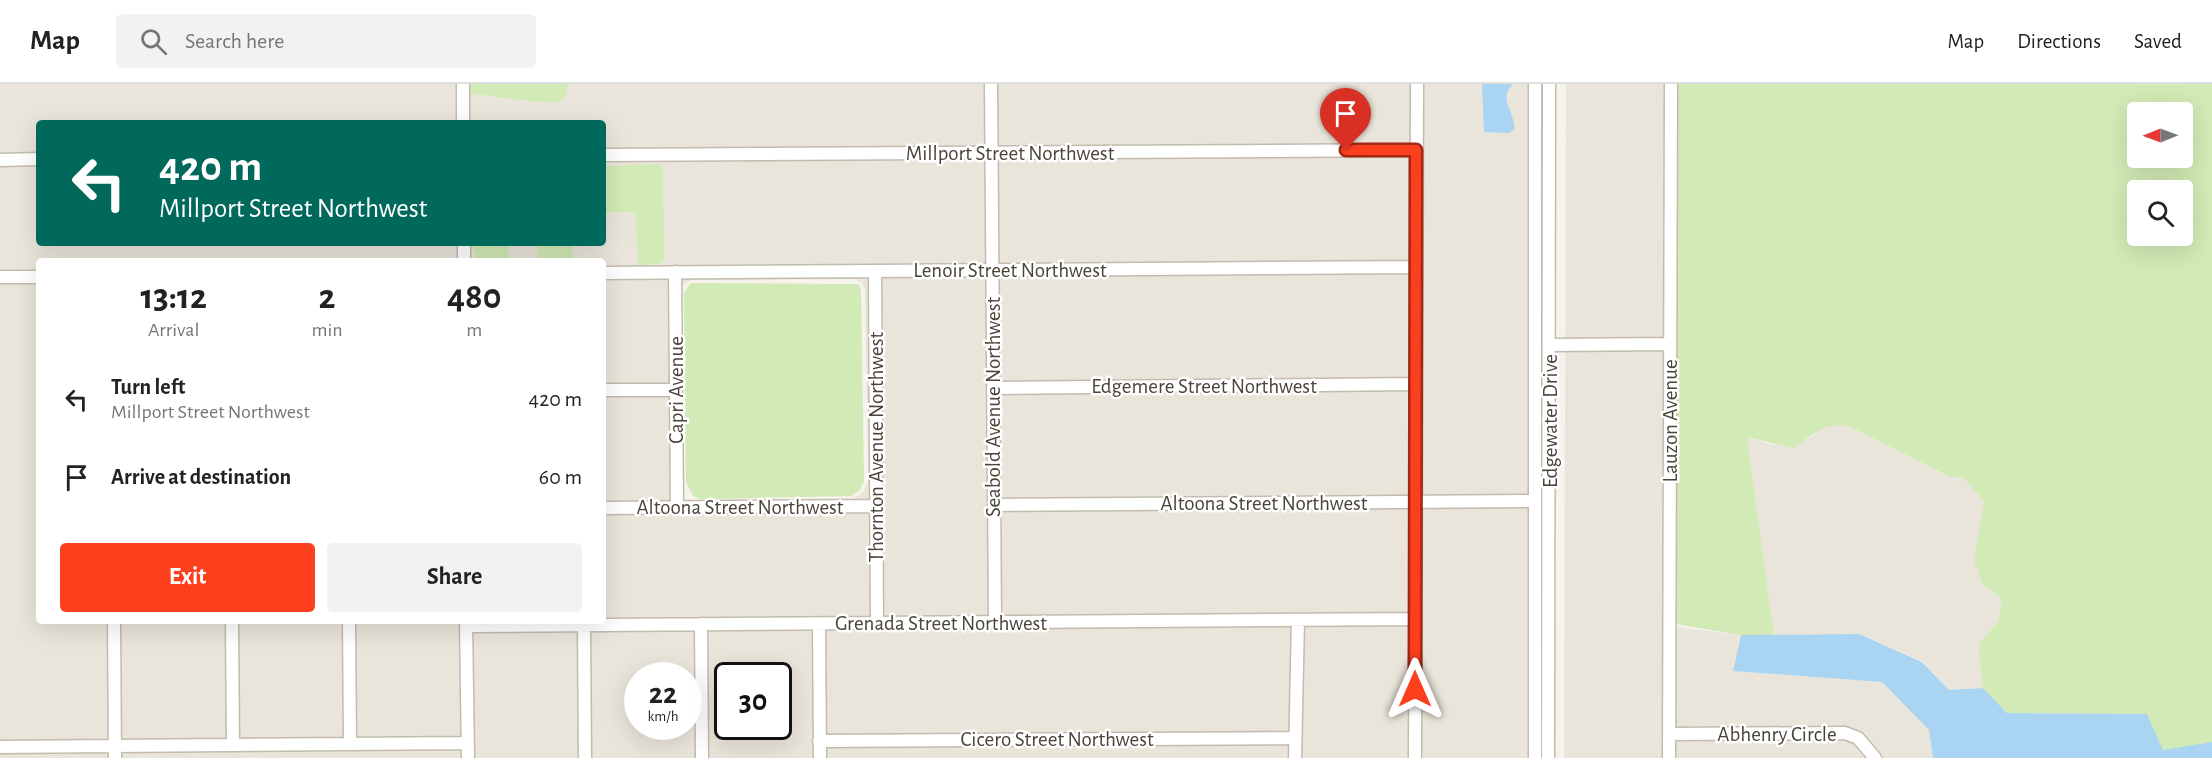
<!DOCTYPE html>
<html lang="en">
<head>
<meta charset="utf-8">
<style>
  :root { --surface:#fff; --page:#f2f2f2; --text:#222; --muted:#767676; --line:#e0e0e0; --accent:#fc3f1d }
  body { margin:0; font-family:"Alegreya Sans",sans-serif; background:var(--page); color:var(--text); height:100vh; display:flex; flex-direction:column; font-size:22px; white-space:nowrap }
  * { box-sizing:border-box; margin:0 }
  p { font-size:20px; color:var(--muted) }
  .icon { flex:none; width:33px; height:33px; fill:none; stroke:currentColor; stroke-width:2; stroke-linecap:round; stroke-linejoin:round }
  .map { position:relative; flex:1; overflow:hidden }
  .panel { position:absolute; left:36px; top:174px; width:570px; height:366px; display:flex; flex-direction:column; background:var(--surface); border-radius:6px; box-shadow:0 6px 24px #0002 }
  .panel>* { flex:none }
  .guide { position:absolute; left:36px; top:36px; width:570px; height:126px; border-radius:6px; box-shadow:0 6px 24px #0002; background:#00695c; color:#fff; overflow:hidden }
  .needle { width:39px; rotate:269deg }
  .buttons { position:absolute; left:2127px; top:18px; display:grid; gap:12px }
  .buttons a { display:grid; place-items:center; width:66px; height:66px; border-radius:6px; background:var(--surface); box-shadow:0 6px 24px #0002; font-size:30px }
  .speed { position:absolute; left:624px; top:578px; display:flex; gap:12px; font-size:30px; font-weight:700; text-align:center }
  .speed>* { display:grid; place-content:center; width:78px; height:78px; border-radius:50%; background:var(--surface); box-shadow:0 6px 24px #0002; line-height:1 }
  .speed small { font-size:15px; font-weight:400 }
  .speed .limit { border:3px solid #111; border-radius:9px; background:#fff; color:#111 }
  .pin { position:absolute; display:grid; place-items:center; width:51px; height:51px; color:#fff; margin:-62px -26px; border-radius:50% 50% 50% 0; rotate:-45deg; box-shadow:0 0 6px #0007 }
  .pin .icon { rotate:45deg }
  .me { position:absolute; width:66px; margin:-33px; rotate:0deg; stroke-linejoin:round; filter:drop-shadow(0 0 4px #0008) }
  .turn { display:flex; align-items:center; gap:21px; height:126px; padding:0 24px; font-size:27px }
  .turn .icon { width:78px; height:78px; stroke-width:2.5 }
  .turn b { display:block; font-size:42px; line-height:51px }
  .eta { display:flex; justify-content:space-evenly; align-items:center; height:102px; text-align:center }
  .eta b { font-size:36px; font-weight:600; line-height:42px }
  .cta { display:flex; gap:12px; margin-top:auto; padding:12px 24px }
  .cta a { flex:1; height:69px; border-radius:6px; background:var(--accent); color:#fff; font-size:24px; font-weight:600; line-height:69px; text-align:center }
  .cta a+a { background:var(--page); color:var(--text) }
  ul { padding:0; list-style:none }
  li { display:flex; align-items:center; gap:18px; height:78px; padding:0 24px }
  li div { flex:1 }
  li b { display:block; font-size:22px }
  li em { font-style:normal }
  header { display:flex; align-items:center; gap:36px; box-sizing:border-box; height:84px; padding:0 30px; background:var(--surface); border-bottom:2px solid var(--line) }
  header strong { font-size:28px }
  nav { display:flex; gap:33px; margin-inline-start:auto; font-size:21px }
  .search { width:420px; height:54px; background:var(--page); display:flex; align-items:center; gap:15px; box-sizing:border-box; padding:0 21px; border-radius:6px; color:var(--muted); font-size:22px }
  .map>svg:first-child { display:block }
  .residential { fill:#eae5da; fill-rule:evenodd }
  .green { fill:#d2eab5; fill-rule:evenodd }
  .water { fill:#a9d4f2 }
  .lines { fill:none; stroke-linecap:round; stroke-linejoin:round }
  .minor-casing { stroke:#c2bbae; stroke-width:15 }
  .minor { stroke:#fff; stroke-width:12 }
  .route-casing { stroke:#a42913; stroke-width:15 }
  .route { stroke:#fc3f1d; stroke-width:10 }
  .labels { text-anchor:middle; stroke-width:5; stroke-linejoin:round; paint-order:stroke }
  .street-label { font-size:21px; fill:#4b4439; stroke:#fff }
</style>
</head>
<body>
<header>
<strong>Map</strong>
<div class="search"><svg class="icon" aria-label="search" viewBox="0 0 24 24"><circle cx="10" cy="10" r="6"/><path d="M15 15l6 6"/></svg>Search here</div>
<nav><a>Map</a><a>Directions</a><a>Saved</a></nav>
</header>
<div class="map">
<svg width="2212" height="674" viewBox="0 0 2212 674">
  <rect width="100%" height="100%" fill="#f6f3ec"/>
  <path class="residential" d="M 0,0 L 1529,0 L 1528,674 L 0,674 ZM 39,39 L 603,39 L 603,159 L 39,159 ZM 39,177 L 603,177 L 603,537 L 39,537 ZM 879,183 L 872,426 L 672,419 L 670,193 ZM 638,591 L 688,591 L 688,642 L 638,642 ZM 728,591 L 778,591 L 778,642 L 728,642 Z
    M 1566,0 L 1664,0 L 1664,541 L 1741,551 L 1733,587 L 1882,598 L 1929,646 L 1933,674 L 1564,674 Z
    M 870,191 L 871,417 L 741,418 L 851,416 L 863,408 L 868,397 L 865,205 L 862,199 L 855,195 L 691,196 L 684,200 L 680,208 L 680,193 Z
    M 1834,339 L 1851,343 L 1949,393 L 1963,393 L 1984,418 L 1975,476 L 1983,501 L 2002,515 L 1998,537 L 1980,559 L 1983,604 L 1949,606 L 1922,577 L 1859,550 L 1774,551 L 1747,353 L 1773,361 L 1810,354 L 1821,344 Z"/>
  <path class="green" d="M 469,0 L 569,0 L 563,17 C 552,22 490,11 473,10 L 470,7 Z
    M 1678,0 L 2212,0 L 2212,658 L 2163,667 L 2147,630 L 2007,629 L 1983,604 L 1979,570 L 1980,559 L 1998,537 L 2002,515 L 1983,501 L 1974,476 L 1984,418 L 1963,393 L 1950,393 L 1851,343 C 1822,337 1815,351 1792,364 L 1747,353 L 1774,551 L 1741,551 L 1675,540 ZM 2138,28 L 2182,28 L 2182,74 L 2138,74 ZM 2138,106 L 2182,106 L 2182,152 L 2138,152 Z
    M 658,80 L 663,86 L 664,175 L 662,179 L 638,182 L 636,130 L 634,128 L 603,128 L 603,82 Z
    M 473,159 L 508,159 L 509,177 L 479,177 L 475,174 Z
    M 538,159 L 572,159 L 573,177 L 537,177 Z
    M 691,199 L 858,200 L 861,205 L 864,398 L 859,407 L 851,412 L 700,415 L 693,412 L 686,398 L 684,209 Z"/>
  <path class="water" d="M 1482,0 L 1513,0 C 1497,15 1516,28 1514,46 L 1509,49 L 1484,48 Z
    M 1859,550 L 1922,578 L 1949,606 L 1983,604 L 2007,629 L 2147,630 L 2163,666 L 2212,658 L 2212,674 L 1933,674 L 1929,646 L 1882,598 L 1733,587 L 1741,551 Z"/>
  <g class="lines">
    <defs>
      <path id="minor" d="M 463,0 L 463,39
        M 991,0 L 995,538
        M 603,71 L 1416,66
        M 0,76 L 39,75
        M 464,159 L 464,177
        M 875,187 L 877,539
        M 675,188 L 677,423
        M 603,189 L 1416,183
        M 0,193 L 39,193
        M 1551,261 L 1670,260
        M 993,304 L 1416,300
        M 603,306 L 676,306
        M 994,421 L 1535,417
        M 603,424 L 877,422
        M 114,537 L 115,674
        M 232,537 L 233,661
        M 349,537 L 350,660
        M 466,537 L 468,674
        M 701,540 L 702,674
        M 819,540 L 820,674
        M 584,541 L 585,674
        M 467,542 L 1415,535
        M 1669,650 L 1845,649 L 1858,654 L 1875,674
        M 819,657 L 1295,654
        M 0,663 L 467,659
        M 1295,674 L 1298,536
        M 1415,674 L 1417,0
        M 1535,674 L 1535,0
        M 1548,674 L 1549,0
        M 1669,674 L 1671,0"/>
    </defs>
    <use href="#minor" class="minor-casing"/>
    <use href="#minor" class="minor"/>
  </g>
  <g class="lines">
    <defs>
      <path id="route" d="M 1346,66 L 1416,66 L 1415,605"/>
    </defs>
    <use href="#route" class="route-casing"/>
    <use href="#route" class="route"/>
  </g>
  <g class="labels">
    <g class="street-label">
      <text x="1010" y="76">Millport Street Northwest</text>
      <text x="1010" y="193">Lenoir Street Northwest</text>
      <text x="1204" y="309">Edgemere Street Northwest</text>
      <text transform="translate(676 306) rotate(-90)" y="7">Capri Avenue</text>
      <text transform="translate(993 323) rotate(-90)" y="7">Seabold Avenue Northwest</text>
      <text transform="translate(1550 337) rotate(-90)" y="7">Edgewater Drive</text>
      <text transform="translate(1670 337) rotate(-90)" y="7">Lauzon Avenue</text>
      <text transform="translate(876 363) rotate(-90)" y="7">Thornton Avenue Northwest</text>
      <text x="1264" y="426">Altoona Street Northwest</text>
      <text x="740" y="430">Altoona Street Northwest</text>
      <text x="941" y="546">Grenada Street Northwest</text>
      <text x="1777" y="657">Abhenry Circle</text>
      <text x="1057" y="662">Cicero Street Northwest</text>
    </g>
  </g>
</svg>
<div class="buttons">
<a><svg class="needle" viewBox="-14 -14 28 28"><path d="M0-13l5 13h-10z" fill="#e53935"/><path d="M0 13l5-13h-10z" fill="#767676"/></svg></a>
<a><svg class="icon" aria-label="search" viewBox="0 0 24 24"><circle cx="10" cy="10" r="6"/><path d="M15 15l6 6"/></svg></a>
</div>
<div class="speed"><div>22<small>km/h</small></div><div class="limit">30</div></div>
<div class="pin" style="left:1346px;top:66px;background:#d93025"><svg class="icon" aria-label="arrive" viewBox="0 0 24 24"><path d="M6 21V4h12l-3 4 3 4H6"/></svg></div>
<svg class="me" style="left:1415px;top:605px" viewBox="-20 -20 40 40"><path d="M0-17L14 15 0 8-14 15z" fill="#fc3f1d" stroke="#fff" stroke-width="4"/></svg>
<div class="guide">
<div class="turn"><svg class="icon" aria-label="left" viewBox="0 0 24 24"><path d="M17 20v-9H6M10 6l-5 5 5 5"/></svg><div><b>420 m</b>Millport Street Northwest</div></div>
</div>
<section class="panel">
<div class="eta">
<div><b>13:12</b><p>Arrival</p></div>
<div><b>2</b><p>min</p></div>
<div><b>480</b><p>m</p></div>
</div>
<ul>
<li><svg class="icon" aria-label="left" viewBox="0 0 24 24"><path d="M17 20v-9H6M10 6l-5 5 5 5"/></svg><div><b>Turn left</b><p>Millport Street Northwest</p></div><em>420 m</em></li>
<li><svg class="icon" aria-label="arrive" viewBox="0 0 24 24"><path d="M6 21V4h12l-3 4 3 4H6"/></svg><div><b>Arrive at destination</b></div><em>60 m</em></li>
</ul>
<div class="cta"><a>Exit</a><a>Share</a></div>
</section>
</div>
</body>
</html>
